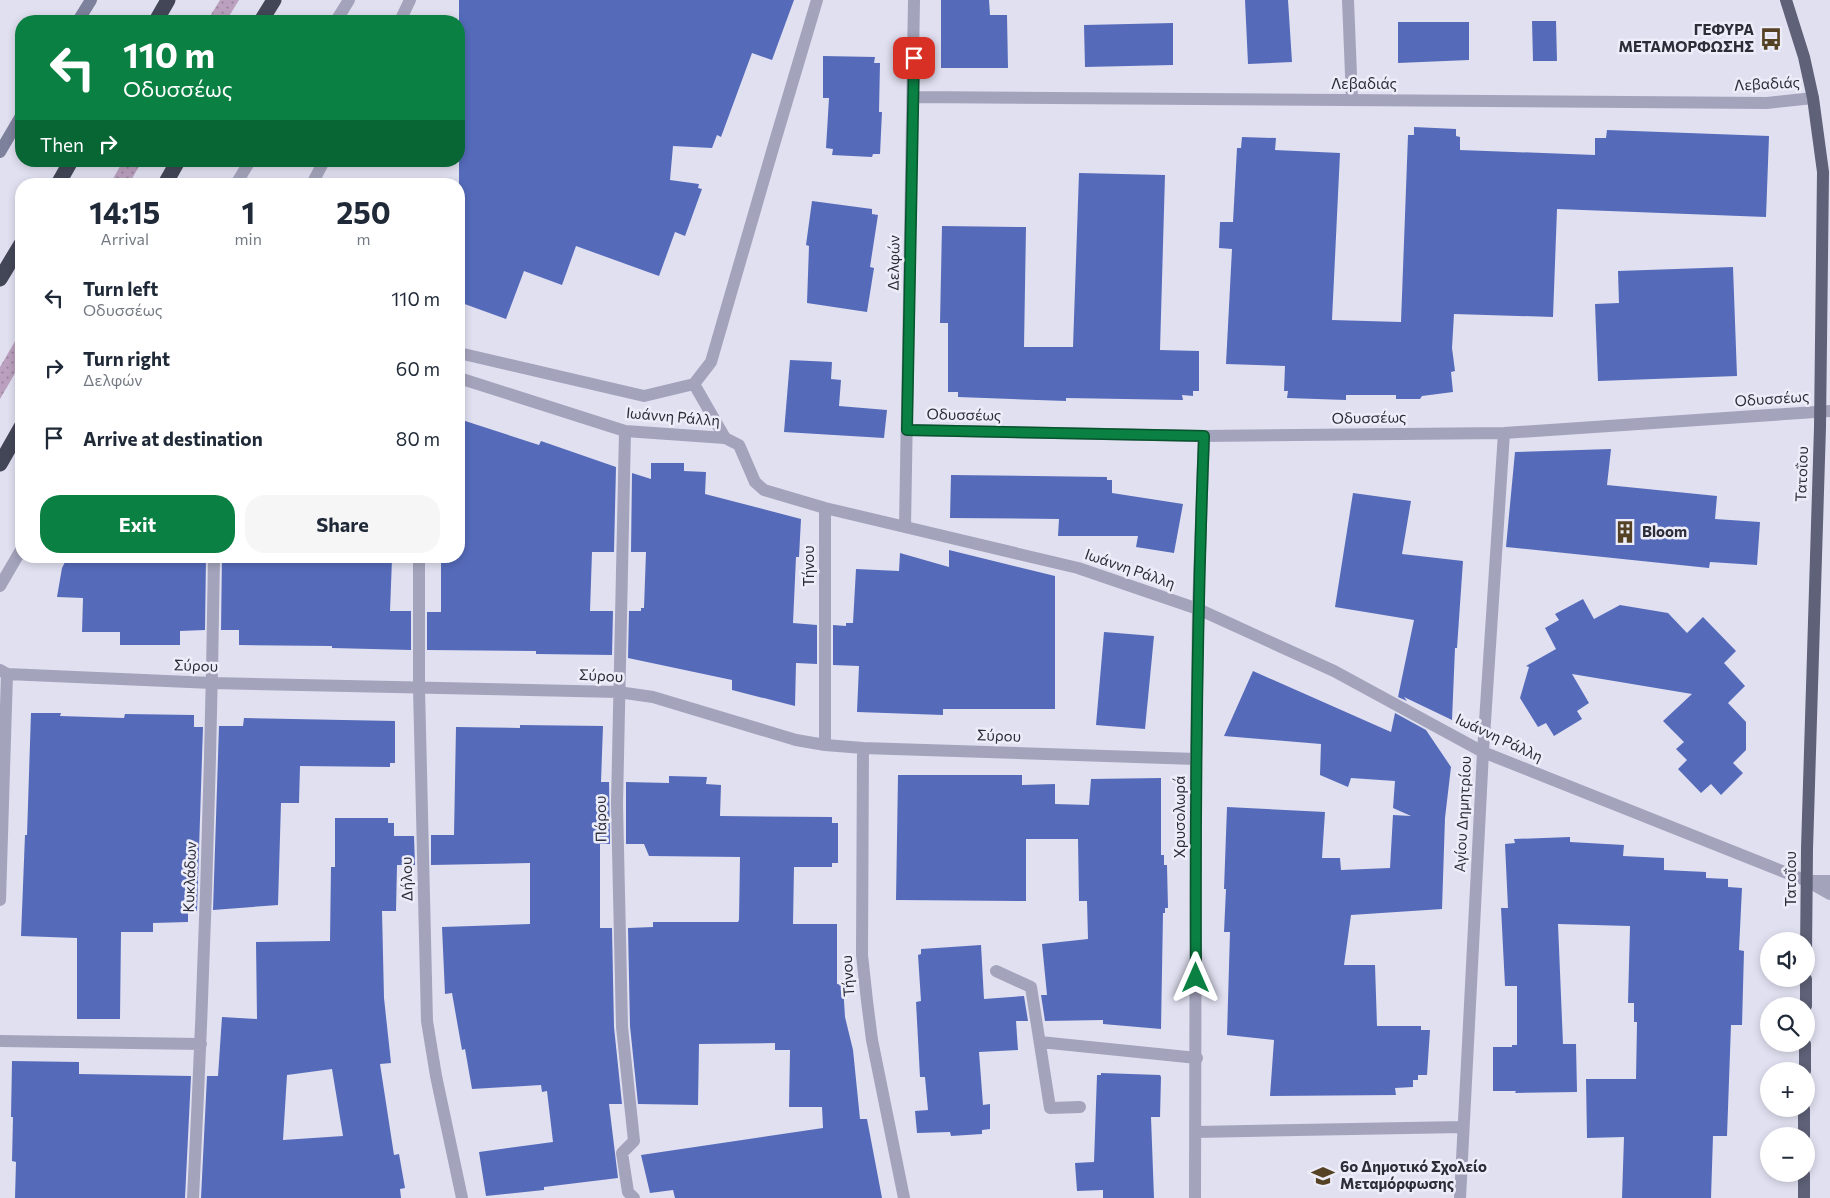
<!DOCTYPE html>
<html lang="en">
<head>
<meta charset="utf-8">
<style>
  :root { --surface:#fff; --page:#f6f6f7; --text:#1f2937; --muted:#747a83; --accent:#0b8043 }
  body { margin:0; font-family:Commissioner,sans-serif; background:var(--page); color:var(--text); height:100vh; display:flex; flex-direction:column; font-size:19px; white-space:nowrap }
  * { box-sizing:border-box; margin:0 }
  p { font-size:16px; color:var(--muted) }
  .icon { flex:none; width:28px; height:28px; fill:none; stroke:currentColor; stroke-width:2; stroke-linecap:round; stroke-linejoin:round }
  .map { position:relative; flex:1; overflow:hidden }
  .sheet { position:absolute; left:15px; top:178px; width:450px; height:385px; display:flex; flex-direction:column; background:var(--surface); border-radius:20px; box-shadow:0 2px 8px #0003 }
  .sheet>* { flex:none }
  .banner { position:absolute; left:15px; top:15px; width:450px; height:152px; border-radius:20px; box-shadow:0 2px 8px #0003; background:#0b8043; color:#fff; overflow:hidden }
  .controls { position:absolute; left:1760px; top:932px; display:grid; gap:10px }
  .controls a { display:grid; place-items:center; width:55px; height:55px; border-radius:50%; background:var(--surface); box-shadow:0 2px 8px #0003; font-size:25px }
  .pin { position:absolute; display:grid; place-items:center; width:42px; height:42px; color:#fff; margin:-21px; border-radius:10px; box-shadow:0 2px 8px #0006 }
  .me { position:absolute; width:55px; margin:-28px; rotate:0deg; stroke-linejoin:round; filter:drop-shadow(0 0 4px #0008) }
  .turn { display:flex; align-items:center; gap:18px; height:105px; padding:0 25px; font-size:22px }
  .turn .icon { width:65px; height:65px; stroke-width:2.5 }
  .turn b { display:block; font-size:35px; line-height:42px }
  .then { display:flex; align-items:center; height:48px; padding:0 25px; background:#0003; gap:10px; font-size:19px }
  .eta { display:flex; justify-content:space-evenly; align-items:center; height:85px; text-align:center }
  .eta b { font-size:30px; font-weight:700; line-height:35px }
  .action { display:flex; gap:10px; margin-top:auto; padding:10px 25px }
  .action a { flex:1; height:58px; border-radius:20px; background:var(--accent); color:#fff; font-size:20px; font-weight:700; line-height:58px; text-align:center }
  .action a+a { background:var(--page); color:var(--text) }
  ul { padding:0; list-style:none }
  li { display:flex; align-items:center; gap:15px; height:70px; padding:0 25px }
  li div { flex:1 }
  li b { display:block; font-size:19px }
  li em { font-style:normal }
  .map>svg:first-child { display:block }
  .grass { fill:url(#grass-dots) }
  .building { fill:#556bba; fill-rule:evenodd }
  .lines { fill:none; stroke-linecap:round; stroke-linejoin:round }
  .lane { stroke:#a3a3bc; stroke-width:12 }
  .street { stroke:#a3a3bc; stroke-width:12 }
  .secondary { stroke:#7e819c; stroke-width:12 }
  .primary { stroke:#5e6177; stroke-width:12 }
  .highway { stroke:#434657; stroke-width:15 }
  .route-casing { stroke:#07532c; stroke-width:12 }
  .route { stroke:#0b8043; stroke-width:9 }
  .labels { text-anchor:middle; stroke-width:5; stroke-linejoin:round; paint-order:stroke }
  .poi-label { font-size:15px; font-weight:bold; fill:#2b2d37; stroke:#edecf9; text-anchor:start }
  .street-label { font-size:15px; fill:#2b2d37; stroke:#edecf9 }
</style>
</head>
<body>
<div class="map">
<svg width="1830" height="1198" viewBox="0 0 1830 1198">
  <defs>
    <pattern id="grass-dots" width="8" height="8" patternUnits="userSpaceOnUse" patternTransform="scale(1.25)"><rect width="8" height="8" fill="#bba1bf"/><path d="M2 2h.1M6 6h.1" fill="none" stroke="#98849c" stroke-width="1.8" stroke-linecap="round"/></pattern>
  </defs>
  <rect width="100%" height="100%" fill="#e1e0f1"/>
  <path class="grass" d="M 220,0 L 239,0 L 226,21 L 207,21 Z
    M 123,161 L 142,161 L 129,184 L 110,184 Z
    M 21,331 L 21,363 L 0,399 L 0,367 Z"/>
  <path class="building" d="M 459,0 L 794,0 L 772,60 L 752,53 L 721,137 L 717,135 L 712,148 L 673,146 L 670,180 L 699,184 L 698,188 L 702,189 L 685,236 L 675,232 L 659,276 L 576,246 L 562,285 L 524,271 L 506,319 L 459,302 Z
    M 941,0 L 989,0 L 990,15 L 1007,15 L 1008,68 L 941,68 Z
    M 1245,0 L 1288,0 L 1292,62 L 1248,64 Z
    M 1532,21 L 1556,21 L 1557,61 L 1533,61 Z
    M 1398,22 L 1469,22 L 1469,60 L 1398,63 Z
    M 1173,23 L 1173,65 L 1085,67 L 1084,25 Z
    M 823,56 L 875,57 L 874,63 L 880,63 L 879,112 L 882,112 L 880,154 L 873,154 L 872,157 L 832,155 L 833,149 L 826,148 L 829,98 L 823,98 Z
    M 1414,127 L 1456,129 L 1456,136 L 1460,137 L 1460,150 L 1595,155 L 1595,138 L 1606,138 L 1607,130 L 1769,136 L 1766,217 L 1557,209 L 1553,317 L 1454,314 L 1452,348 L 1455,371 L 1451,372 L 1453,392 L 1422,396 L 1420,399 L 1396,399 L 1396,395 L 1346,395 L 1346,400 L 1287,398 L 1288,391 L 1284,391 L 1285,366 L 1226,364 L 1232,249 L 1219,248 L 1220,222 L 1233,222 L 1237,148 L 1241,148 L 1242,137 L 1276,138 L 1275,150 L 1340,153 L 1332,320 L 1401,322 L 1408,135 L 1414,135 Z
    M 1079,173 L 1165,175 L 1160,350 L 1199,351 L 1199,391 L 1193,391 L 1193,396 L 1182,395 L 1183,400 L 1066,398 L 1066,401 L 958,397 L 958,392 L 948,392 L 948,323 L 940,323 L 942,226 L 1026,227 L 1024,347 L 1073,347 Z
    M 812,201 L 872,209 L 872,214 L 878,215 L 870,267 L 874,268 L 867,312 L 807,303 L 809,246 L 806,245 Z
    M 1733,267 L 1737,376 L 1598,381 L 1595,304 L 1619,303 L 1618,271 Z
    M 790,360 L 832,362 L 831,379 L 841,380 L 839,406 L 887,410 L 884,438 L 784,432 Z
    M 459,419 L 539,445 L 541,441 L 616,467 L 614,552 L 592,552 L 590,611 L 613,611 L 612,655 L 536,654 L 536,651 L 427,650 L 427,612 L 441,612 L 441,556 L 459,556 Z
    M 1611,449 L 1607,485 L 1717,496 L 1715,519 L 1760,522 L 1757,565 L 1710,562 L 1709,568 L 1506,547 L 1515,452 Z
    M 651,463 L 684,463 L 684,471 L 706,472 L 705,494 L 801,519 L 799,557 L 796,557 L 793,623 L 817,625 L 817,664 L 796,663 L 795,706 L 732,690 L 732,680 L 628,658 L 629,611 L 641,611 L 641,608 L 644,608 L 646,552 L 631,552 L 632,473 L 651,479 Z
    M 951,475 L 1107,477 L 1107,480 L 1112,480 L 1112,493 L 1183,504 L 1174,553 L 1136,547 L 1138,536 L 1058,536 L 1059,519 L 950,518 Z
    M 1353,493 L 1411,501 L 1402,554 L 1463,561 L 1457,648 L 1455,648 L 1452,720 L 1404,697 L 1407,701 L 1398,697 L 1414,620 L 1335,607 Z
    M 949,550 L 1055,576 L 1055,709 L 943,709 L 943,715 L 857,712 L 859,666 L 833,665 L 833,625 L 846,626 L 846,623 L 853,623 L 856,569 L 899,571 L 900,553 L 949,567 Z
    M 68,556 L 206,556 L 205,630 L 180,631 L 180,645 L 120,645 L 120,632 L 82,632 L 83,598 L 57,597 L 62,568 Z
    M 222,556 L 385,556 L 385,558 L 392,559 L 390,611 L 411,611 L 411,650 L 332,648 L 332,646 L 239,645 L 239,630 L 221,630 Z
    M 1583,599 L 1594,619 L 1620,605 L 1668,613 L 1687,633 L 1703,617 L 1736,651 L 1724,663 L 1745,686 L 1728,703 L 1746,722 L 1746,750 L 1733,763 L 1743,773 L 1721,795 L 1711,784 L 1701,793 L 1678,769 L 1687,760 L 1676,749 L 1684,742 L 1663,721 L 1692,694 L 1572,674 L 1589,703 L 1577,711 L 1582,719 L 1554,736 L 1546,723 L 1538,727 L 1520,698 L 1529,667 L 1526,666 L 1556,649 L 1545,628 L 1559,620 L 1555,614 Z
    M 1104,632 L 1154,636 L 1145,729 L 1096,725 Z
    M 1253,671 L 1391,732 L 1395,713 L 1426,730 L 1451,767 L 1445,818 L 1442,909 L 1351,915 L 1344,965 L 1375,965 L 1377,1026 L 1421,1026 L 1421,1030 L 1430,1030 L 1427,1075 L 1418,1075 L 1418,1080 L 1413,1080 L 1413,1087 L 1395,1088 L 1396,1095 L 1270,1096 L 1274,1040 L 1227,1035 L 1230,932 L 1224,932 L 1226,889 L 1224,889 L 1227,807 L 1325,812 L 1322,858 L 1340,858 L 1341,870 L 1390,868 L 1393,815 L 1411,816 L 1393,808 L 1395,781 L 1351,778 L 1348,787 L 1320,775 L 1321,744 L 1224,736 Z
    M 31,713 L 61,713 L 60,716 L 124,718 L 125,714 L 194,715 L 194,727 L 203,727 L 197,911 L 188,911 L 188,922 L 153,923 L 153,932 L 121,932 L 120,1019 L 77,1019 L 77,938 L 21,936 L 25,835 L 27,835 Z
    M 244,718 L 395,721 L 395,763 L 390,763 L 390,767 L 300,766 L 299,803 L 281,803 L 278,905 L 213,910 L 219,726 L 243,726 Z
    M 520,725 L 603,726 L 601,782 L 609,782 L 610,844 L 600,844 L 600,928 L 612,928 L 614,1027 L 622,1104 L 609,1104 L 618,1178 L 544,1187 L 544,1190 L 486,1196 L 479,1152 L 553,1142 L 547,1091 L 542,1092 L 541,1085 L 472,1089 L 465,1049 L 462,1050 L 452,993 L 445,994 L 442,927 L 530,924 L 530,863 L 431,865 L 431,835 L 454,835 L 456,727 L 520,728 Z
    M 898,775 L 1022,775 L 1022,785 L 1055,784 L 1055,804 L 1089,805 L 1091,779 L 1161,778 L 1161,855 L 1164,855 L 1164,865 L 1167,865 L 1168,908 L 1165,908 L 1165,913 L 1163,913 L 1161,1029 L 1103,1024 L 1103,1020 L 1045,1021 L 1041,995 L 1047,995 L 1042,944 L 1088,939 L 1087,901 L 1079,901 L 1078,839 L 1026,839 L 1026,901 L 896,900 Z
    M 669,776 L 707,777 L 706,784 L 721,785 L 720,816 L 832,817 L 832,823 L 838,823 L 838,863 L 832,863 L 832,867 L 794,867 L 793,924 L 837,924 L 837,984 L 843,985 L 845,1017 L 853,1050 L 860,1119 L 867,1119 L 882,1198 L 675,1198 L 673,1190 L 650,1193 L 641,1155 L 823,1128 L 822,1107 L 789,1107 L 790,1050 L 775,1050 L 775,1043 L 699,1044 L 698,1105 L 638,1104 L 630,1026 L 628,928 L 653,927 L 653,922 L 738,922 L 739,920 L 740,857 L 649,856 L 644,844 L 626,844 L 626,782 L 669,783 Z
    M 335,818 L 388,818 L 388,823 L 394,823 L 394,836 L 414,836 L 415,865 L 397,865 L 396,911 L 382,911 L 384,998 L 391,1063 L 380,1064 L 394,1155 L 399,1154 L 405,1188 L 400,1189 L 401,1198 L 201,1198 L 207,1076 L 218,1076 L 222,1017 L 257,1019 L 256,942 L 330,941 L 331,867 L 335,867 ZM 332,1069 L 343,1136 L 283,1140 L 287,1075 Z
    M 1570,837 L 1570,842 L 1624,845 L 1623,856 L 1664,858 L 1664,870 L 1706,872 L 1706,878 L 1728,879 L 1728,887 L 1742,888 L 1739,950 L 1744,951 L 1742,1025 L 1731,1025 L 1727,1136 L 1713,1136 L 1711,1198 L 1622,1198 L 1624,1137 L 1587,1138 L 1586,1079 L 1636,1079 L 1637,1022 L 1634,1022 L 1634,1003 L 1628,1003 L 1630,926 L 1558,924 L 1563,1044 L 1576,1044 L 1577,1092 L 1515,1093 L 1516,1091 L 1493,1091 L 1493,1047 L 1512,1047 L 1512,1045 L 1517,1045 L 1517,986 L 1505,986 L 1501,908 L 1508,908 L 1505,844 L 1515,843 L 1514,839 Z
    M 981,945 L 984,999 L 1024,996 L 1028,1021 L 1016,1021 L 1018,1050 L 979,1052 L 983,1105 L 990,1104 L 990,1129 L 982,1130 L 982,1134 L 951,1136 L 950,1132 L 917,1133 L 915,1111 L 928,1110 L 925,1077 L 920,1077 L 916,1002 L 921,1001 L 918,955 L 921,954 L 921,949 Z
    M 12,1061 L 79,1062 L 79,1074 L 191,1076 L 185,1198 L 15,1198 L 16,1162 L 12,1161 L 13,1117 L 11,1117 Z
    M 1101,1073 L 1160,1075 L 1161,1077 L 1160,1117 L 1151,1117 L 1154,1198 L 1103,1198 L 1103,1190 L 1077,1191 L 1075,1163 L 1094,1162 L 1097,1075 L 1101,1075 Z"/>
  <g class="lines">
    <path class="lane" d="M 1348,0 L 1352,100
      M 400,21 L 410,0
      M 312,184 L 324,161
      M 459,353 L 644,396 L 694,384 L 711,362 L 773,148 L 817,0
      M 694,384 L 725,438
      M 996,971 L 1031,987 L 1050,1108 L 1080,1107
      M 1040,1042 L 1197,1058"/>
    <path class="street" d="M 336,21 L 349,0
      M 913,97 L 1767,103 L 1813,98
      M 236,184 L 250,161
      M 459,378 L 625,431 L 725,438 L 739,445 L 755,482 L 764,490 L 825,508 L 1078,568 L 1198,609 L 1334,671 L 1483,752 L 1807,881 L 1830,894
      M 907,430 L 1204,436 L 1504,433 L 1830,411
      M 625,431 L 617,804 L 622,1027 L 634,1141 L 622,1153 L 628,1192 L 634,1198
      M 825,508 L 825,745
      M 905,527 L 914,0
      M 419,556 L 419,688 L 427,1021 L 436,1076 L 462,1198
      M 0,586 L 21,550
      M 0,670 L 7,674 L 212,683 L 618,692 L 653,697 L 796,740 L 825,745 L 863,748 L 1196,759
      M 863,748 L 862,955 L 867,1001 L 872,1040 L 904,1198
      M 1807,881 L 1830,881
      M 0,900 L 7,674
      M 0,1041 L 201,1044
      M 1196,1132 L 1462,1127
      M 193,1198 C 204,984 211,770 214,556
      M 1195,1198 L 1196,759 L 1198,609 L 1204,436
      M 1460,1198 L 1483,752 L 1504,433"/>
    <path class="secondary" d="M 78,21 L 91,0
      M 0,152 L 21,116"/>
    <path class="primary" d="M 1786,0 L 1804,57 L 1813,98 L 1823,172 L 1820,427 L 1807,849 L 1806,953
      M 1806,1006 L 1806,979
      M 1805,1071 L 1805,1044
      M 1804,1136 L 1804,1109
      M 1804,1174 L 1804,1198"/>
    <path class="highway" d="M 156,21 L 168,0
      M 261,21 L 274,0
      M 58,184 L 71,161
      M 165,184 L 178,161
      M 0,279 L 21,244
      M 0,464 L 21,427"/>
  </g>
  <g class="lines">
    <defs>
      <path id="route" d="M 914,58 L 907,430 L 1204,436 C 1197,617 1195,797 1196,978"/>
    </defs>
    <use href="#route" class="route-casing"/>
    <use href="#route" class="route"/>
  </g>
  <defs>
    <symbol id="bus-bare" viewBox="-9 -9 18 18"><path d="M-5-6H5V4H4V6H2V4H-2V6H-4V4H-5ZM-3.5-4V0h7V-4ZM-3.5 1.2v1.5H-2V1.2ZM2 1.2v1.5H3.5V1.2Z" fill="#554224" stroke="#edecf9" stroke-width="2.5" paint-order="stroke"/></symbol>
    <symbol id="building-bare" viewBox="-9 -9 18 18"><path d="M-4-6H4V6H1V3H-1V6H-4ZM-2.5-4.3h1.7v1.8h-1.7ZM.8-4.3h1.7v1.8H.8ZM-2.5-1h1.7V.8h-1.7ZM.8-1h1.7V.8H.8Z" fill="#554224" stroke="#edecf9" stroke-width="2.5" paint-order="stroke"/></symbol>
    <symbol id="school-bare" viewBox="-9 -9 18 18"><path d="M0-5L7-2L0 1L-7-2ZM-4 1L0 2.5L4 1V4Q0 6-4 4Z" fill="#554224" stroke="#edecf9" stroke-width="2.5" paint-order="stroke"/></symbol>
  </defs>
  <g fill-rule="evenodd">
    <use href="#bus-bare" x="1755" y="23" width="32" height="32"/>
    <use href="#building-bare" x="1609" y="516" width="32" height="32"/>
    <use href="#school-bare" x="1307" y="1160" width="32" height="32"/>
  </g>
  <g class="labels">
    <g class="poi-label">
      <text x="1754" y="35" text-anchor="end">ΓΕΦΥΡΑ<tspan x="1754" dy="17">ΜΕΤΑΜΟΡΦΩΣΗΣ</tspan></text>
      <text x="1642" y="537">Bloom</text>
      <text x="1340" y="1172">6ο Δημοτικό Σχολείο<tspan x="1340" dy="17">Μεταμόρφωσης</tspan></text>
    </g>
    <g class="street-label">
      <text x="1364" y="89">Λεβαδιάς</text>
      <text transform="translate(1767 84) rotate(-3)" y="5">Λεβαδιάς</text>
      <text transform="translate(894 263) rotate(-89)" y="5">Δελφών</text>
      <text transform="translate(1772 399) rotate(-4)" y="5">Οδυσσέως</text>
      <text transform="translate(964 415) rotate(1)" y="5">Οδυσσέως</text>
      <text transform="translate(673 417) rotate(5)" y="5">Ιωάννη Ράλλη</text>
      <text transform="translate(1369 418) rotate(-1)" y="5">Οδυσσέως</text>
      <text transform="translate(1802 474) rotate(-88)" y="5">Τατοΐου</text>
      <text transform="translate(809 566) rotate(-90)" y="5">Τήνου</text>
      <text transform="translate(1130 569) rotate(19)" y="5">Ιωάννη Ράλλη</text>
      <text transform="translate(196 666) rotate(2)" y="5">Σύρου</text>
      <text transform="translate(601 676) rotate(3)" y="5">Σύρου</text>
      <text transform="translate(999 736) rotate(2)" y="5">Σύρου</text>
      <text transform="translate(1499 738) rotate(25)" y="5">Ιωάννη Ράλλη</text>
      <text transform="translate(1463 814) rotate(-87)" y="5">Αγίου Δημητρίου</text>
      <text transform="translate(1180 817) rotate(-90)" y="5">Χρυσολωρά</text>
      <text transform="translate(601 819) rotate(-91)" y="5">Πάρου</text>
      <text transform="translate(190 877) rotate(-88)" y="5">Κυκλάδων</text>
      <text transform="translate(407 879) rotate(-91)" y="5">Δήλου</text>
      <text transform="translate(1791 879) rotate(-90)" y="5">Τατοΐου</text>
      <text transform="translate(848 976) rotate(-94)" y="5">Τήνου</text>
    </g>
  </g>
</svg>
<div class="controls">
<a><svg class="icon" aria-label="sound" viewBox="0 0 24 24"><path d="M4 9h4l5-4v14l-5-4H4zM17 9q2 3 0 6"/></svg></a>
<a><svg class="icon" aria-label="search" viewBox="0 0 24 24"><circle cx="10" cy="10" r="6"/><path d="M15 15l6 6"/></svg></a>
<a>+</a>
<a>−</a>
</div>
<div class="pin" style="left:914px;top:58px;background:#d93025"><svg class="icon" aria-label="arrive" viewBox="0 0 24 24"><path d="M6 21V4h12l-3 4 3 4H6"/></svg></div>
<svg class="me" style="left:1196px;top:978px" viewBox="-20 -20 40 40"><path d="M0-17L14 15 0 8-14 15z" fill="#0b8043" stroke="#fff" stroke-width="4"/></svg>
<div class="banner">
<div class="turn"><svg class="icon" aria-label="left" viewBox="0 0 24 24"><path d="M17 20v-9H6M10 6l-5 5 5 5"/></svg><div><b>110 m</b>Οδυσσέως</div></div>
<div class="then">Then<svg class="icon" aria-label="right" viewBox="0 0 24 24"><path d="M7 20v-9h11M14 6l5 5-5 5"/></svg></div>
</div>
<section class="sheet">
<div class="eta">
<div><b>14:15</b><p>Arrival</p></div>
<div><b>1</b><p>min</p></div>
<div><b>250</b><p>m</p></div>
</div>
<ul>
<li><svg class="icon" aria-label="left" viewBox="0 0 24 24"><path d="M17 20v-9H6M10 6l-5 5 5 5"/></svg><div><b>Turn left</b><p>Οδυσσέως</p></div><em>110 m</em></li>
<li><svg class="icon" aria-label="right" viewBox="0 0 24 24"><path d="M7 20v-9h11M14 6l5 5-5 5"/></svg><div><b>Turn right</b><p>Δελφών</p></div><em>60 m</em></li>
<li><svg class="icon" aria-label="arrive" viewBox="0 0 24 24"><path d="M6 21V4h12l-3 4 3 4H6"/></svg><div><b>Arrive at destination</b></div><em>80 m</em></li>
</ul>
<div class="action"><a>Exit</a><a>Share</a></div>
</section>
</div>
</body>
</html>
